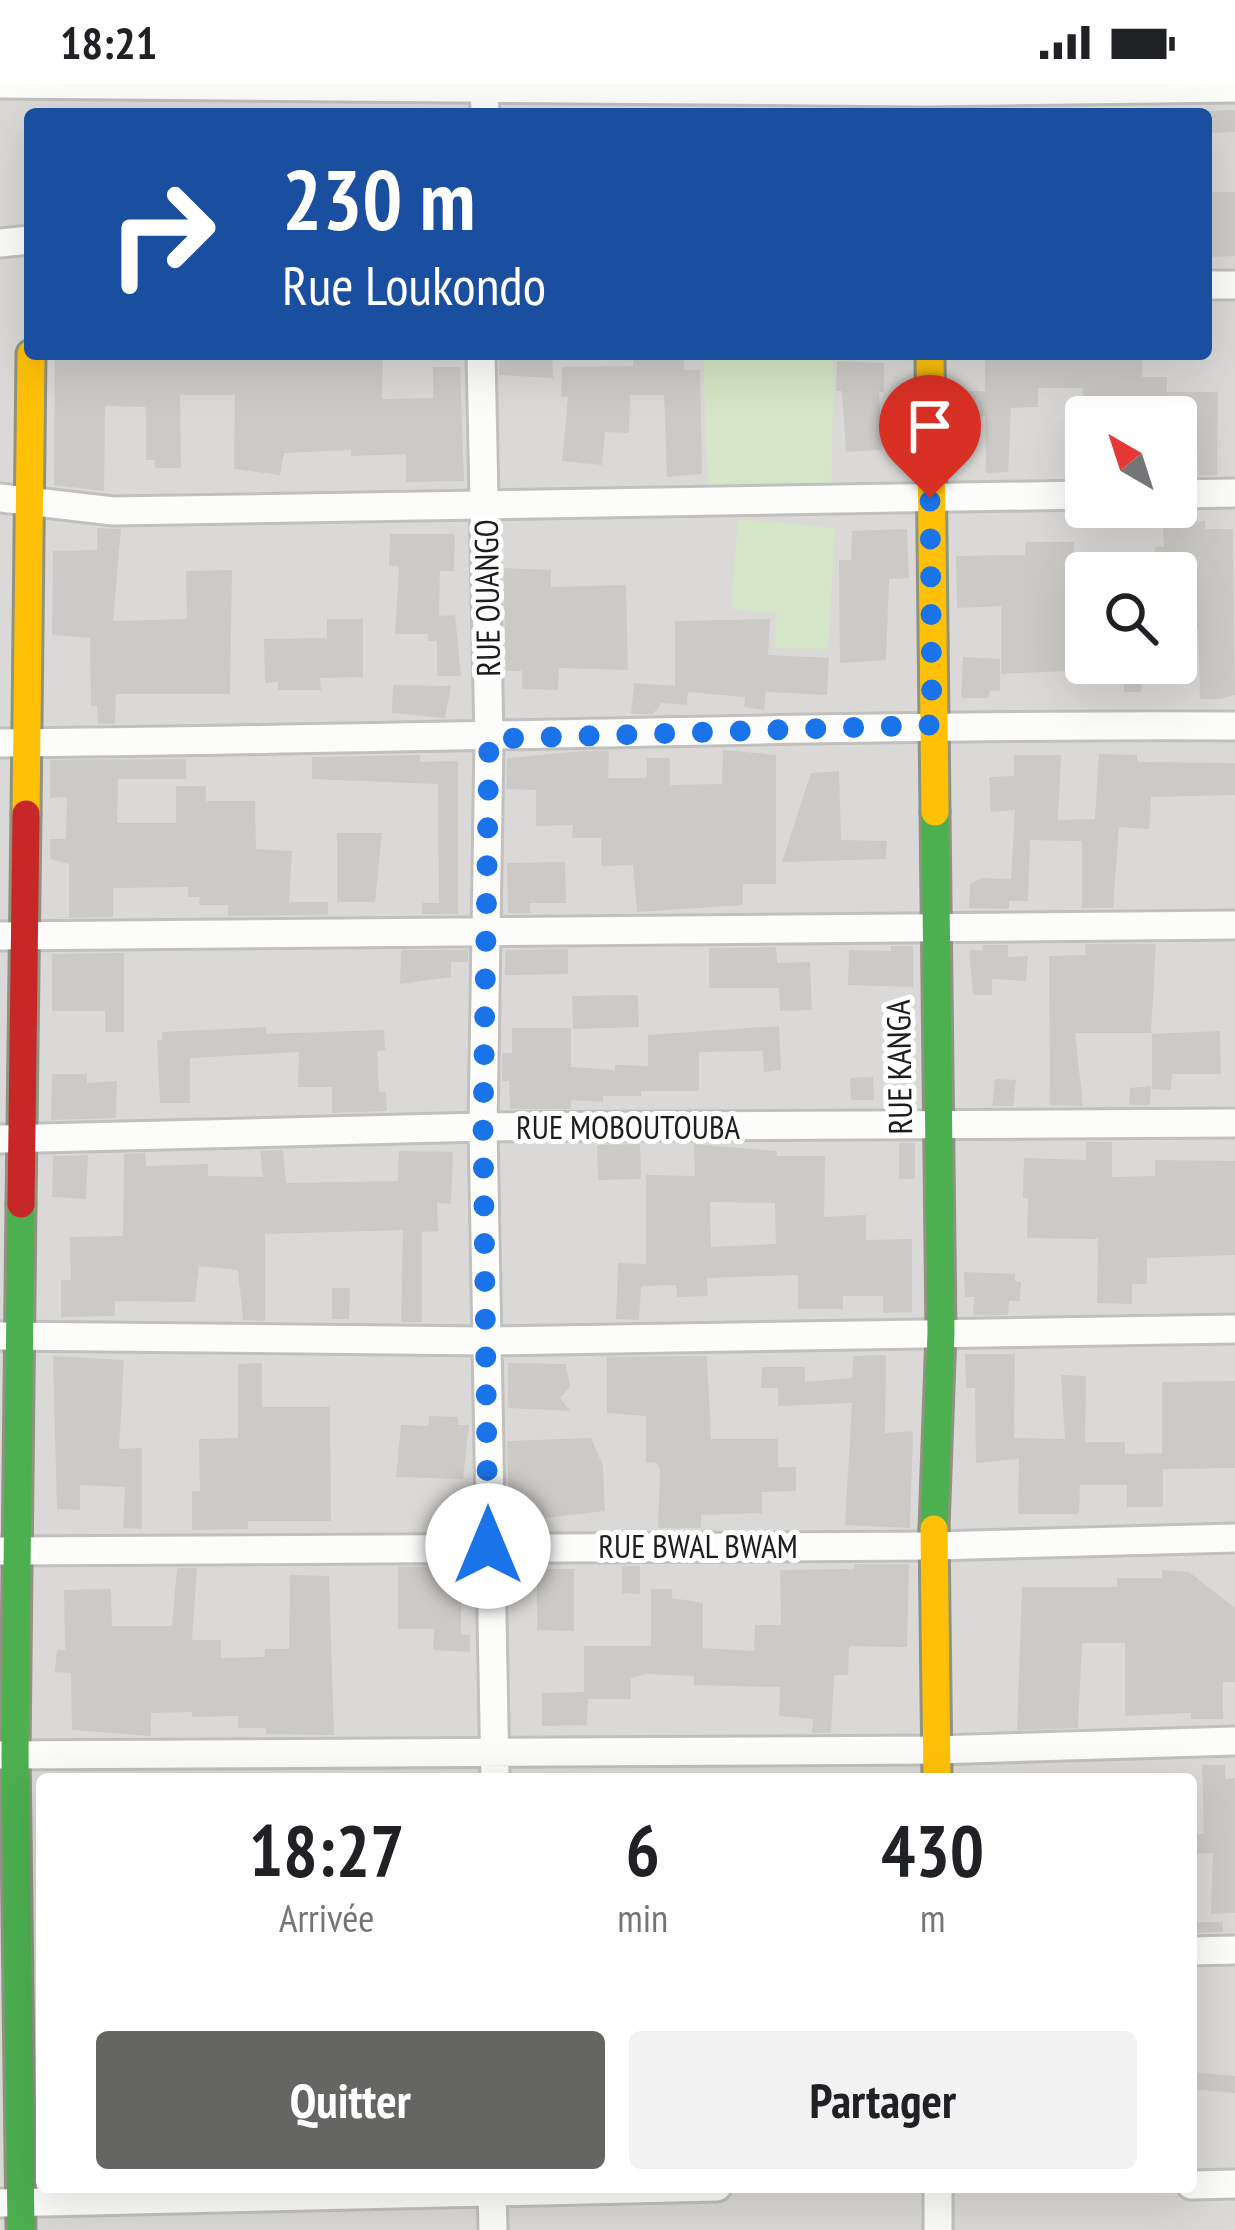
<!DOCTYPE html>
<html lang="fr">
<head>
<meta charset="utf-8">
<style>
  :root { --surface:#fff; --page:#f2f2f2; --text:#202124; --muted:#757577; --accent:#656563 }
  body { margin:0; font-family:"PT Sans Narrow",sans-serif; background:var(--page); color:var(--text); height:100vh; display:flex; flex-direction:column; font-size:45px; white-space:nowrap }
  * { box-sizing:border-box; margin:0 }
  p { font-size:39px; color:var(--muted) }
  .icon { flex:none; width:66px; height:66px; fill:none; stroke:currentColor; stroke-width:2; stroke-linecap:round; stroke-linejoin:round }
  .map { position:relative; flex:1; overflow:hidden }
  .side { position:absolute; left:36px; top:1689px; width:1161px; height:420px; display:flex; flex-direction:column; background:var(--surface); border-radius:12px; box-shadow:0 12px 48px #0002 }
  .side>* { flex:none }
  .top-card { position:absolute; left:24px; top:24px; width:1188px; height:252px; border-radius:12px; box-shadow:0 12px 48px #0002; background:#1a4fa0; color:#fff; overflow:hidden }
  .needle { width:78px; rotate:321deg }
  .controls { position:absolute; left:1065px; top:312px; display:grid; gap:24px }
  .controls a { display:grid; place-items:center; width:132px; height:132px; border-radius:12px; background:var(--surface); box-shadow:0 12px 48px #0002; font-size:60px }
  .pin { position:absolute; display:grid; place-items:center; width:102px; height:102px; color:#fff; margin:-123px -51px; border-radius:50% 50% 50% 0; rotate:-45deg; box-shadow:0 0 12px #0007 }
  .pin .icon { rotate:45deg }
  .me { position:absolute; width:132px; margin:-66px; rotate:0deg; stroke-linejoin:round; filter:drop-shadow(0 0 9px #0008) }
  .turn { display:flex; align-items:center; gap:42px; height:252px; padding:0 60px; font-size:54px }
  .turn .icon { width:156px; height:156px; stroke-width:2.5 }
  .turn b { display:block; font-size:84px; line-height:102px }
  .eta { display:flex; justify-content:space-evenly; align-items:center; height:204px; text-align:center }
  .eta b { font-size:72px; font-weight:600; line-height:84px }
  .cta { display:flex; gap:24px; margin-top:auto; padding:24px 60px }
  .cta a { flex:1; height:138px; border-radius:12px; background:var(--accent); color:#fff; font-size:48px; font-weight:600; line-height:138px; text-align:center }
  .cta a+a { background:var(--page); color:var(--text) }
  .status { display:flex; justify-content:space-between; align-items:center; height:84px; padding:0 60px; background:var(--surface); direction:ltr }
  .status svg { height:33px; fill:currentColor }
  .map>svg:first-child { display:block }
  .residential { fill:#dad9d7; fill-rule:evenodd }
  .grass { fill:#d4e6c7 }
  .building { fill:#cccac6; fill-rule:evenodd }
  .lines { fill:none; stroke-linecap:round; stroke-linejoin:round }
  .street-casing { stroke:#c1c0be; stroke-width:33 }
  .fast-casing { stroke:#90937f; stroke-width:33 }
  .slow-casing { stroke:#90937f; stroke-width:33 }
  .jam-casing { stroke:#90937f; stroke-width:33 }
  .street { stroke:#fcfcfb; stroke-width:27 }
  .fast { stroke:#4caf50; stroke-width:27 }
  .slow { stroke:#ffc107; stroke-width:27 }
  .jam { stroke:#c62828; stroke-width:27 }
  .route { stroke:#1a73e8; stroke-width:21; stroke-dasharray:0 37.8 }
  .labels { text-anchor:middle; stroke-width:10; stroke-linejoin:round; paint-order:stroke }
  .street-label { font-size:33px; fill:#1d1d1d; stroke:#fff }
</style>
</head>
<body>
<div class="status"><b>18:21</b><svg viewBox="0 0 49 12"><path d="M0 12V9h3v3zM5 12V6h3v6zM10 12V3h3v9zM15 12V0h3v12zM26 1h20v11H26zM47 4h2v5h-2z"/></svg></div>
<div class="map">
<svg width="1235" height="2146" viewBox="0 0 1235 2146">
  <rect width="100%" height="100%" fill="#ebeae5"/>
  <path class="residential" d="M 0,0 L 1235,0 L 1235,2146 L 0,2146 ZM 30,30 L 1206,30 L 1206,270 L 30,270 ZM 1086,333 L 1176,333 L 1176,423 L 1086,423 ZM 1086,489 L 1176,489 L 1176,579 L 1086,579 ZM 42,1695 L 1191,1695 L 1191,2103 L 42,2103 Z"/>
  <path class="grass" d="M 1144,17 L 1144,30 L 1083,30 L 1083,21 Z
    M 703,270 L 834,270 L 831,418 L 709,423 Z
    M 738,435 L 835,444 L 828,565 L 774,564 L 777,529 L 731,525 Z"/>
  <path class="building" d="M 1235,26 L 1235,48 L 1206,49 L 1206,27 Z
    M 1206,108 L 1235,108 L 1235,172 L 1206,173 Z
    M 55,270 L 383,273 L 382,315 L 433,314 L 433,283 L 460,283 L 464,397 L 406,398 L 406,370 L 351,372 L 351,366 L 284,369 L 280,391 L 234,385 L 235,311 L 180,311 L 181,384 L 155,384 L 155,376 L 146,376 L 146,323 L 105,322 L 104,407 L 54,401 Z
    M 499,270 L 552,270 L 553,294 L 499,291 Z
    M 633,270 L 684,270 L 684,286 L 700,286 L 702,390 L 667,393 L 664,311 L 630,311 L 629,349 L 605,348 L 602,381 L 562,377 L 568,313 L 561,313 L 562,283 L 633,282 Z
    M 985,270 L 1143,270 L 1142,293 L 1167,293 L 1167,308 L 1218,308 L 1217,391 L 1198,392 L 1197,355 L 1176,356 L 1176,333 L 1081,333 L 1083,304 L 1038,304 L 1038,323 L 1011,324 L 1008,388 L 986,389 L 985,332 L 965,334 L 966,307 L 985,307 Z
    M 837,277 L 884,279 L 884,308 L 879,308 L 882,366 L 846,368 L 842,307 L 836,307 Z
    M 1205,437 L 1205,445 L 1233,445 L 1235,611 L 1220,615 L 1200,615 L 1198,544 L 1176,544 L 1176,489 L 1156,489 L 1155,463 L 1164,463 L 1163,439 Z
    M 97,444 L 121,445 L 113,537 L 187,535 L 186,487 L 232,486 L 230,610 L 116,610 L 115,640 L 98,640 L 97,622 L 91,622 L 90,554 L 52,551 L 53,467 L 97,466 Z
    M 907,445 L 909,494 L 889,495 L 886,576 L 840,579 L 839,476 L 851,476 L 852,447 Z
    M 390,450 L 455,450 L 454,487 L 440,487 L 439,532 L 455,531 L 461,592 L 437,592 L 437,557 L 428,557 L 428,550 L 395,550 L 399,482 L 389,482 Z
    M 1025,458 L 1074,458 L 1074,508 L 1082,509 L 1086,586 L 1001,590 L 1001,522 L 957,524 L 956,472 L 1025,471 Z
    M 503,484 L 551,486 L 551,503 L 626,501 L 628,586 L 559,584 L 558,606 L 522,605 L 522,587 L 506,587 Z
    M 327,535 L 363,535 L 363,593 L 320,594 L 321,606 L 278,606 L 278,598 L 265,599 L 264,555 L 327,554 Z
    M 770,535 L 768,571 L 829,574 L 827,611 L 766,608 L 764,626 L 744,623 L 745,613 L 688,608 L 687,621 L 662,619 L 653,630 L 631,630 L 634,599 L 675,602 L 675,537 Z
    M 963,573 L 1000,575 L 1000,607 L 991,606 L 988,614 L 961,614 Z
    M 1124,580 L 1142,581 L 1141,608 L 1124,608 Z
    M 393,601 L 451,602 L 445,634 L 392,629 Z
    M 723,666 L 776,671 L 776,800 L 743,800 L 743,821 L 637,828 L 633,781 L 601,782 L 601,754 L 572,754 L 573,741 L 536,742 L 536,706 L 506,705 L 507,674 L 582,667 L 609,667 L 608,694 L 647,694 L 647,674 L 670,674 L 670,701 L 722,700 Z
    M 1099,670 L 1137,671 L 1137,678 L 1235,679 L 1235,711 L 1151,713 L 1149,745 L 1119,743 L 1113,824 L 1082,824 L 1082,757 L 1030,756 L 1028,817 L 1009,817 L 1009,825 L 969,824 L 970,800 L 981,794 L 1011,795 L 1015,726 L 991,728 L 989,693 L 1014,692 L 1014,671 L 1061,671 L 1058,736 L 1095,735 Z
    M 420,671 L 420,678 L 458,677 L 458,830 L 422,830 L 422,819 L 439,819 L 438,700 L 312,695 L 312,673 Z
    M 186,675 L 186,695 L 118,695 L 117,739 L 176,739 L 176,702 L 206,702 L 206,717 L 255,717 L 256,765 L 292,767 L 289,818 L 328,818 L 328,831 L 228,832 L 228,821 L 199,821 L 200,813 L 188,813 L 188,803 L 113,804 L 113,833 L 52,834 L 69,833 L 69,780 L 50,775 L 50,755 L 66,755 L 67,713 L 50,714 L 50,676 Z
    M 839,687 L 841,756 L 887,757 L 886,775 L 782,778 L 811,689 Z
    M 337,749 L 382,749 L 375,818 L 337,818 Z
    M 565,778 L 566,819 L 530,819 L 530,829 L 508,829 L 507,779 Z
    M 1085,860 L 1156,860 L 1151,949 L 1075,949 L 1083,1022 L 1050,1021 L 1049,872 L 1086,871 Z
    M 982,861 L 1008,861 L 1008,873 L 1028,872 L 1026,897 L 992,895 L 992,911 L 973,911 L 969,866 L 983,866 Z
    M 891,862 L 913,862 L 913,903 L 848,901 L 849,866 L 891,867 Z
    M 776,863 L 777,879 L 810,878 L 812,926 L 780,927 L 779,904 L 709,904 L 709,864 Z
    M 568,865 L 568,890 L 505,891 L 505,866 Z
    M 401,866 L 468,866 L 468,878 L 451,878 L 451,893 L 400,900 Z
    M 124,869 L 124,948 L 105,948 L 105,927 L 52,927 L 52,870 Z
    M 638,911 L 639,943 L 573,945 L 572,912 Z
    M 779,942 L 781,986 L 764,988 L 763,967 L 699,968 L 699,1007 L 641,1007 L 641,1012 L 603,1012 L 603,1018 L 571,1016 L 571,1025 L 510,1025 L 509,997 L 502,997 L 502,969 L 512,969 L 512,944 L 571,944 L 571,983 L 615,986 L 615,981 L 648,982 L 648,951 Z
    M 266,943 L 266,950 L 384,946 L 385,966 L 377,967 L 379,1008 L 386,1008 L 387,1027 L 332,1029 L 332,1003 L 298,1003 L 299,968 L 190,974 L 190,1019 L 160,1019 L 157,956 L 162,956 L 162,948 Z
    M 1220,947 L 1221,990 L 1172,990 L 1171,1006 L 1152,1005 L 1152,950 Z
    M 52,990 L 87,990 L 87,999 L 117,997 L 116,1034 L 51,1036 Z
    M 873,993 L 874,1016 L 851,1016 L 850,994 Z
    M 995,995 L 1016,996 L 1013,1022 L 992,1022 Z
    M 1151,1002 L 1150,1021 L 1129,1021 L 1130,1004 Z
    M 1086,1058 L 1112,1058 L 1112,1093 L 1155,1092 L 1155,1076 L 1235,1077 L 1235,1171 L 1147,1174 L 1147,1200 L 1132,1200 L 1132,1220 L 1097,1219 L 1098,1155 L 1027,1154 L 1028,1114 L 1023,1114 L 1024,1074 L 1086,1076 Z
    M 899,1059 L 915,1059 L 915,1095 L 899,1095 Z
    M 640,1060 L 641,1095 L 598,1096 L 597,1061 Z
    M 694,1060 L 777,1067 L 777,1072 L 825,1072 L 824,1133 L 866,1131 L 866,1156 L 912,1155 L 912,1228 L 883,1229 L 883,1212 L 843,1212 L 843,1225 L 798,1225 L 798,1191 L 707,1194 L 708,1212 L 677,1213 L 676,1201 L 641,1202 L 639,1236 L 616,1235 L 618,1179 L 646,1180 L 646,1091 L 695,1092 ZM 710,1118 L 775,1119 L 776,1160 L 711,1163 Z
    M 283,1066 L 286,1099 L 398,1097 L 399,1067 L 453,1068 L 451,1120 L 437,1119 L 438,1147 L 422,1148 L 422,1238 L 401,1238 L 403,1146 L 265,1150 L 265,1237 L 243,1236 L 238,1186 L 199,1182 L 195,1218 L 115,1217 L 115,1232 L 61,1233 L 61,1196 L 71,1196 L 70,1153 L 123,1152 L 124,1070 L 145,1069 L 146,1082 L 208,1080 L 208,1092 L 263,1093 L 260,1067 Z
    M 88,1071 L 86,1115 L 52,1113 L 53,1072 Z
    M 964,1188 L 1015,1190 L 1015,1197 L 1021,1198 L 1020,1217 L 1009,1217 L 1008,1231 L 973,1231 L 974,1213 L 965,1213 Z
    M 332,1204 L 350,1204 L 349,1235 L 332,1235 Z
    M 965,1270 L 1015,1270 L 1014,1354 L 1065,1355 L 1061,1291 L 1086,1292 L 1085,1358 L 1125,1358 L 1125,1370 L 1162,1369 L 1162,1298 L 1235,1297 L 1235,1384 L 1163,1385 L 1163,1423 L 1127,1423 L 1127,1401 L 1080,1401 L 1079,1430 L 1018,1430 L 1019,1375 L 976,1379 L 975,1304 L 966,1304 Z
    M 886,1271 L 885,1349 L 913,1347 L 910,1444 L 845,1441 L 852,1319 L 778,1322 L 778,1304 L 761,1304 L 762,1283 L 805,1283 L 805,1298 L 852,1294 L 853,1272 Z
    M 53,1272 L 124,1276 L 119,1365 L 142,1364 L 142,1445 L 123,1444 L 125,1403 L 80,1401 L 80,1426 L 57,1425 Z
    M 663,1272 L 707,1272 L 711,1355 L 778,1355 L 778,1383 L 796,1383 L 796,1407 L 762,1408 L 762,1429 L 701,1431 L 701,1444 L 658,1444 L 660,1385 L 656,1378 L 646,1379 L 646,1332 L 607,1329 L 607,1273 Z
    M 262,1279 L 262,1323 L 330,1323 L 331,1437 L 248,1437 L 248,1445 L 192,1446 L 192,1407 L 200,1407 L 199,1355 L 238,1354 L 238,1280 Z
    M 508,1279 L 566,1280 L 570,1303 L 560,1314 L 570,1327 L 508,1324 Z
    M 429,1332 L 458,1333 L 458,1341 L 469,1341 L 463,1395 L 396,1393 L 401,1341 L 428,1342 Z
    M 591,1354 L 603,1382 L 605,1427 L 509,1438 L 507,1357 Z
    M 854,1480 L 909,1480 L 907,1563 L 849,1562 L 848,1591 L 834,1591 L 831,1649 L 812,1649 L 813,1635 L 779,1632 L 780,1603 L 694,1601 L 694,1592 L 645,1590 L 631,1594 L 631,1615 L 588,1615 L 587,1641 L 542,1642 L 542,1609 L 584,1608 L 584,1562 L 651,1562 L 651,1505 L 672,1505 L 672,1514 L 703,1519 L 703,1564 L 754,1567 L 755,1541 L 781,1541 L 780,1486 L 854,1485 Z
    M 470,1482 L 466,1509 L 461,1509 L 461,1550 L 470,1551 L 470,1568 L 433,1566 L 434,1545 L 398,1545 L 398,1483 Z
    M 622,1482 L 640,1482 L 640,1510 L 622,1509 Z
    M 177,1484 L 197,1484 L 192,1556 L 221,1556 L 221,1574 L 265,1573 L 265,1565 L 289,1565 L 290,1491 L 329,1492 L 334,1651 L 266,1650 L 265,1644 L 238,1644 L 238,1632 L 192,1633 L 192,1628 L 151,1629 L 151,1652 L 72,1646 L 71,1589 L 55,1588 L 57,1566 L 65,1566 L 64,1506 L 111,1505 L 112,1542 L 172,1542 Z
    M 537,1485 L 574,1485 L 574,1547 L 537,1546 Z
    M 1162,1486 L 1189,1488 L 1235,1524 L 1235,1598 L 1223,1598 L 1223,1635 L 1191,1635 L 1191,1629 L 1125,1632 L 1125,1559 L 1082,1559 L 1078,1644 L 1017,1646 L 1022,1503 L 1117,1503 L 1117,1494 L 1162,1494 Z
    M 1202,1681 L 1225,1681 L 1225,1695 L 1235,1694 L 1235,1829 L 1211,1830 L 1213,1769 L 1191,1770 L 1191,1750 L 1204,1750 Z
    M 1194,1838 L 1223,1838 L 1223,1848 L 1194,1849 Z
    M 1191,1988 L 1235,1992 L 1235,2009 L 1191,2005 Z"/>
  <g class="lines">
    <defs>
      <path id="street" d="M 3,0 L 924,8 L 1235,4
        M 484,0 L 485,30
        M 0,159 L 30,156
        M 1206,201 L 1235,201
        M 481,270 L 489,655 L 483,1043 L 495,1695
        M 1176,410 L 1235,409
        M 0,414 L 113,427 L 1086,411
        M 0,659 C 412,656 823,640 1235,642
        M 0,852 L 1235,841
        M 0,1055 L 483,1043 L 1235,1039
        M 0,1252 L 488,1257 L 1235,1245
        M 3,1467 L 933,1462 L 1235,1454
        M 0,1671 L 936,1666 L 1235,1657
        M 1191,1867 L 1235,1866
        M 1191,2101 L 1235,2100
        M 492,2103 L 493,2146
        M 0,2119 L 717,2103
        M 938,2146 L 938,2103"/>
      <path id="fast" d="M 934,1445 L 941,1248 L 935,728
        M 21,2146 L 15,1671 L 21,1120"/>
      <path id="slow" d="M 930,270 L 935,728
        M 26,730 L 31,270
        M 934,1445 L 937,1695"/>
      <path id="jam" d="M 21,1120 L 26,730"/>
    </defs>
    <use href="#street" class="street-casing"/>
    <use href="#fast" class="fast-casing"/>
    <use href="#slow" class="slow-casing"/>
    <use href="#jam" class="jam-casing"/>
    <use href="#street" class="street"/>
    <use href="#fast" class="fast"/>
    <use href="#slow" class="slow"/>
    <use href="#jam" class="jam"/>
  </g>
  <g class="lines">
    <path class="route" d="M 488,1462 L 483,1043 L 489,655 L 932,641 L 930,414"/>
  </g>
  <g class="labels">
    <g class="street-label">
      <text transform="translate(487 514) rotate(-91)" y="12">RUE OUANGO</text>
      <text transform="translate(899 983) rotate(-91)" y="12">RUE KANGA</text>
      <text x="628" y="1055">RUE MOBOUTOUBA</text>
      <text x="698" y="1474">RUE BWAL BWAM</text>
    </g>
  </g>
</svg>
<div class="controls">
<a><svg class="needle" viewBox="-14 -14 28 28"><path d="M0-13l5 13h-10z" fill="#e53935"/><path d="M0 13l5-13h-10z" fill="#757577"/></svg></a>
<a><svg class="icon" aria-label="search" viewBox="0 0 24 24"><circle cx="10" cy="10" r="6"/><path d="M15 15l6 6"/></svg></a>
</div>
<div class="pin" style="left:930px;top:414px;background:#d93025"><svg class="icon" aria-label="arrive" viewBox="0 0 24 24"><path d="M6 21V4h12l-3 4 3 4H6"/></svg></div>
<svg class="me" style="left:488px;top:1462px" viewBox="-20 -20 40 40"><circle r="19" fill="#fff"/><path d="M0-13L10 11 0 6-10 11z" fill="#1a73e8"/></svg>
<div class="top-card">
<div class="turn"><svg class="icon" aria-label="right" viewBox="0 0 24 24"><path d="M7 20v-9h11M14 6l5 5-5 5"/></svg><div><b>230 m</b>Rue Loukondo</div></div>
</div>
<section class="side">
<div class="eta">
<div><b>18:27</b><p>Arrivée</p></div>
<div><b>6</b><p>min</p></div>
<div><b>430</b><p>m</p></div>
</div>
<div class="cta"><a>Quitter</a><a>Partager</a></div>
</section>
</div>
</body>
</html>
